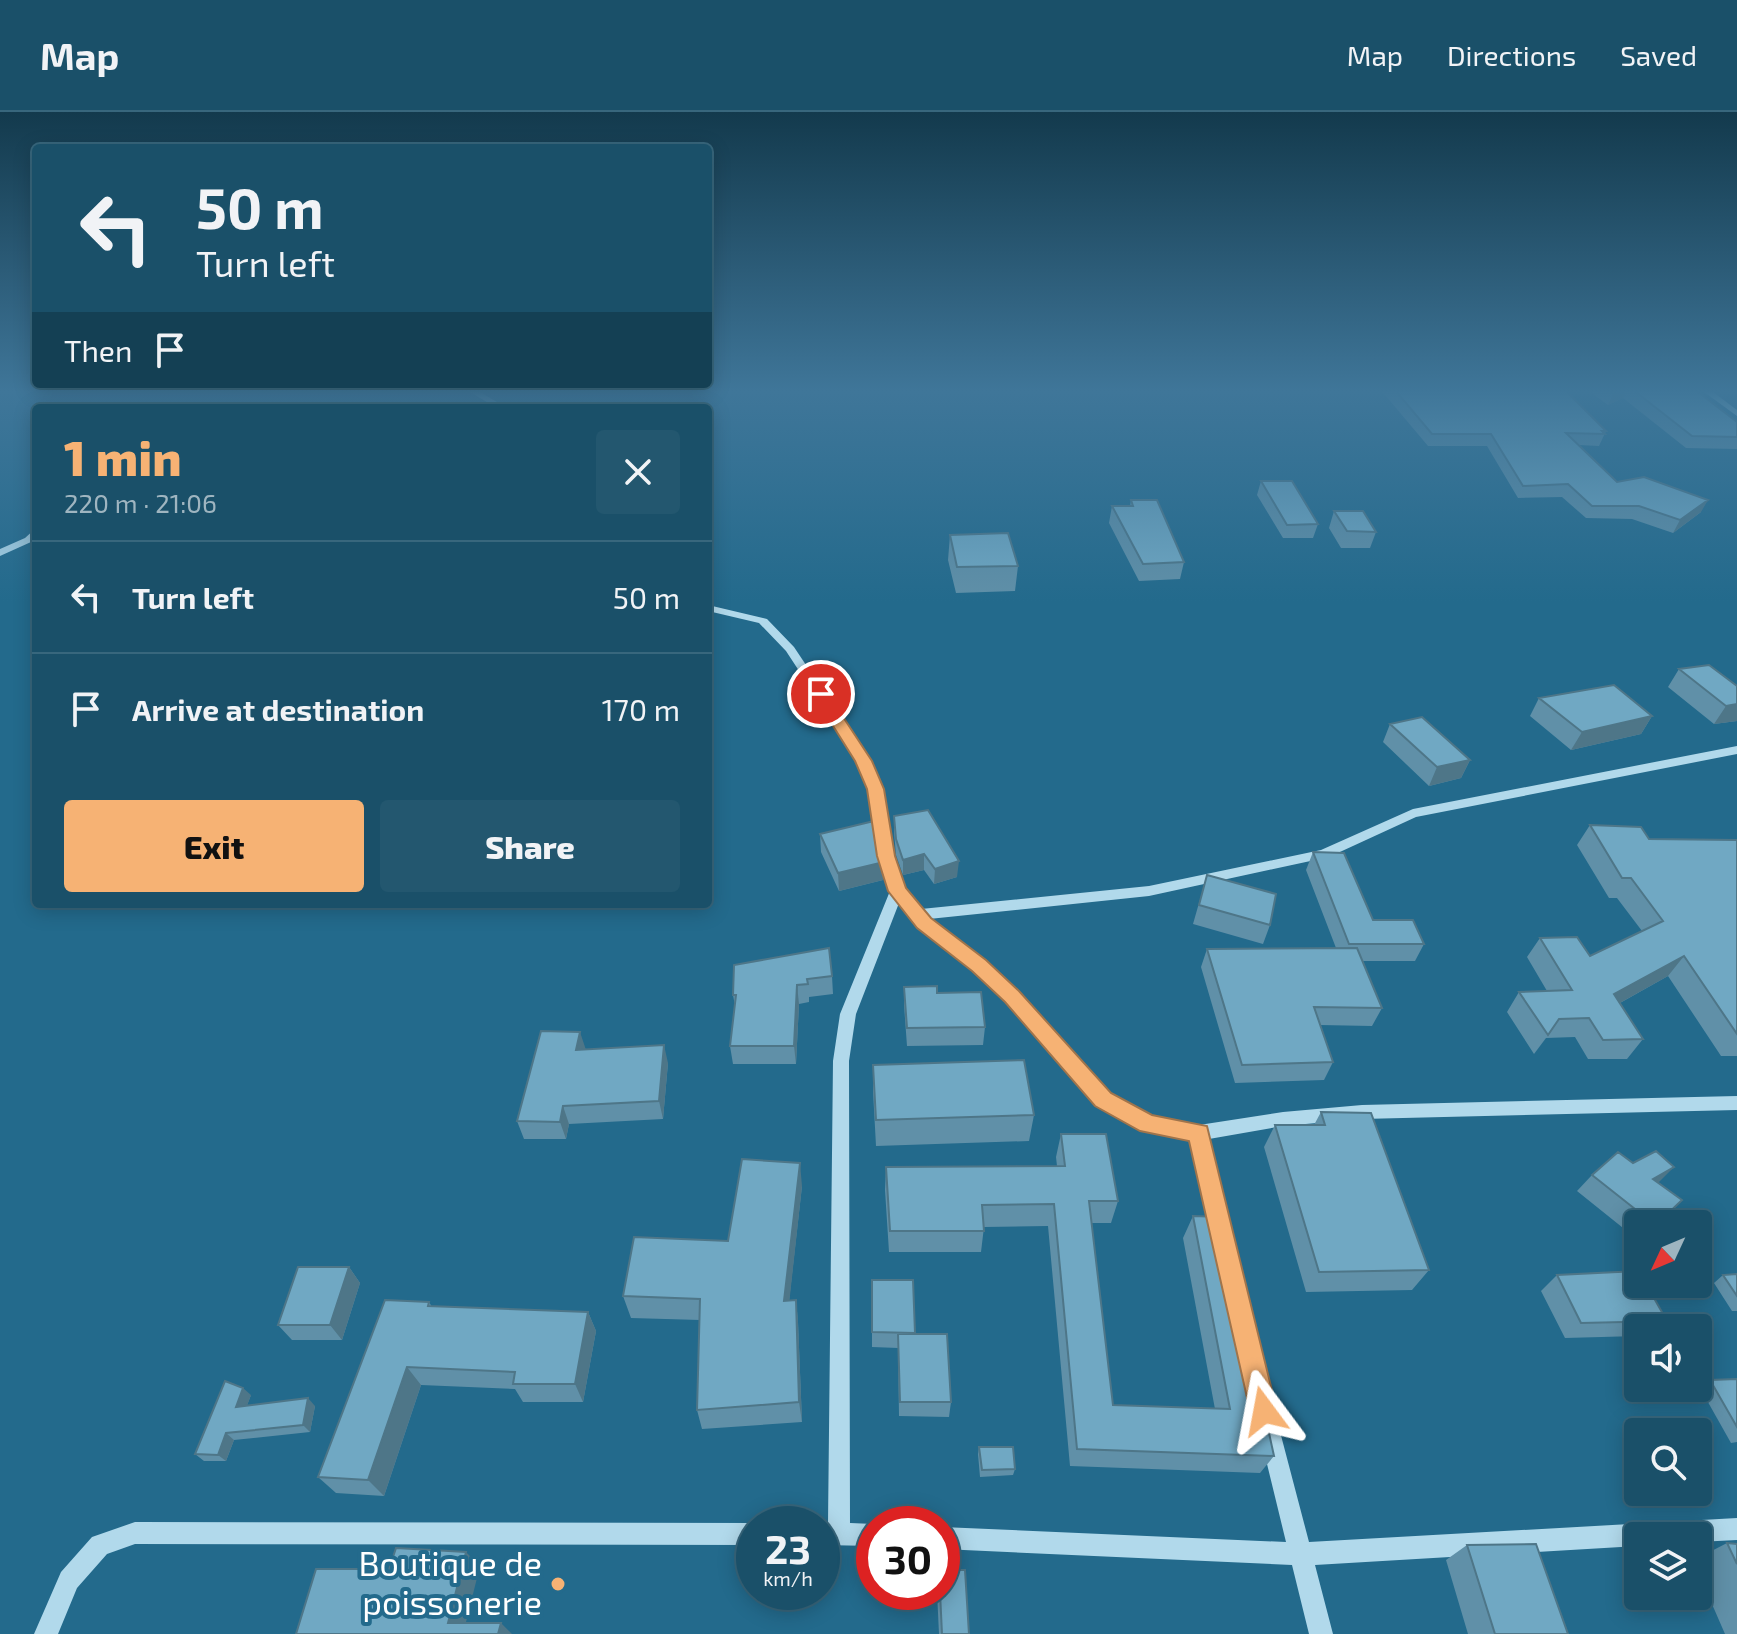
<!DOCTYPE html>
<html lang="en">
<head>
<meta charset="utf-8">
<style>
  :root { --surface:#1a5069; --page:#23576f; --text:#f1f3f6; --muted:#9fb5c0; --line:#38677d; --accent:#f6b274 }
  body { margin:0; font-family:"Exo 2",sans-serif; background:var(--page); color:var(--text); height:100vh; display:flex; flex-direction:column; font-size:30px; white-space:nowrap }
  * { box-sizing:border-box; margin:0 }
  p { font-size:26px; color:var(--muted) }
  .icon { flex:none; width:44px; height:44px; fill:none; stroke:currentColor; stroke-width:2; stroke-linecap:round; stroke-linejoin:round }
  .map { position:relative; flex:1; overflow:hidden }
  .details { position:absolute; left:32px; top:292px; width:680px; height:504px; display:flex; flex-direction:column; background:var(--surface); border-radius:8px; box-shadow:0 4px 20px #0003,0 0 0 2px var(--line) }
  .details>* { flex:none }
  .hud { position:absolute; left:32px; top:32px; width:680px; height:244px; border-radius:8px; box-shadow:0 4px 20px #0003,0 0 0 2px var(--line); background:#1a5069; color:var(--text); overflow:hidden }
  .needle { width:52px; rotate:226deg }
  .tools { position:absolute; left:1624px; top:1098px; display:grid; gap:16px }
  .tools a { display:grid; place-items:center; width:88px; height:88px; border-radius:8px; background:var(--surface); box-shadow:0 4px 20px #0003,0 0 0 2px var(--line); font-size:40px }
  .speed { position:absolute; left:736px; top:1394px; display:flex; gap:16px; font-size:40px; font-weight:700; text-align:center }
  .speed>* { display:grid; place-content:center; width:104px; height:104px; border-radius:50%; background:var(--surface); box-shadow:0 4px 20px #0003,0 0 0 2px var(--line); line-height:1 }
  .speed small { font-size:20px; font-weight:400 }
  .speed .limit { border:12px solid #d22; background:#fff; color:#111 }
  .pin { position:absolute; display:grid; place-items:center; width:68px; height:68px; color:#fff; margin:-34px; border:4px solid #fff; border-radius:50%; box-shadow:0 2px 8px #0007 }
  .me { position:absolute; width:88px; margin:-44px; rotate:347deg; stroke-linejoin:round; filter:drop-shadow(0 0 6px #0008) }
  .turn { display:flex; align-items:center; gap:28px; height:168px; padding:0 32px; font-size:36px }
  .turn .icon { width:104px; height:104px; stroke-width:2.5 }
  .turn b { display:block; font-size:56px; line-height:68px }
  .then { display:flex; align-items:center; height:76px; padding:0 32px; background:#0003; gap:16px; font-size:30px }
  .round { display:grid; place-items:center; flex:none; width:84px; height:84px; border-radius:8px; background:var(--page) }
  .headline { display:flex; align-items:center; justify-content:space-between; height:136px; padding:0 32px }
  h1 { font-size:48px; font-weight:800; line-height:60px; color:var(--accent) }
  .action { display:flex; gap:16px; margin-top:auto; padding:16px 32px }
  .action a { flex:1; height:92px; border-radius:8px; background:var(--accent); color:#111; font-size:32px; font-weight:800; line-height:92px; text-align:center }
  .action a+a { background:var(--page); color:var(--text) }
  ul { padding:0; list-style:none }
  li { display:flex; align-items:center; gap:24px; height:112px; padding:0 32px; border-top:2px solid var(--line) }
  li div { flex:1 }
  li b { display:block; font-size:30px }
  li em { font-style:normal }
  header { display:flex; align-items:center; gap:48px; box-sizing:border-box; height:112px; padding:0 40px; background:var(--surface); border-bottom:2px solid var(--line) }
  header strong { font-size:38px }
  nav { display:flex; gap:44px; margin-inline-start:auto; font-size:28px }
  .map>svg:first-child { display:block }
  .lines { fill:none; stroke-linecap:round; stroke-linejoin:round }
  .minor { fill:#b1d9eb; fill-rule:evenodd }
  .wall { fill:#6090a8 }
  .shaded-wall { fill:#4e7688 }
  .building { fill:#70a8c3; stroke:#4e7688; stroke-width:2 }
  .route { fill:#f6b274; stroke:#a0744b; stroke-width:2 }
  .poi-dot { fill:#f6b274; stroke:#236a8c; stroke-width:3 }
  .labels { text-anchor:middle; stroke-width:8; stroke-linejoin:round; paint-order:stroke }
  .near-poi-label { font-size:34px; fill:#fff; stroke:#236a8c; text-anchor:end }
</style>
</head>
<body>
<header>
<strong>Map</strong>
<nav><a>Map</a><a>Directions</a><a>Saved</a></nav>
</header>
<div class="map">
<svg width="1737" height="1522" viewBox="0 0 1737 1522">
  <rect width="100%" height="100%" fill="#236a8c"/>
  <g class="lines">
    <path class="minor" d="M 465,277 L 475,277 L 507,296 L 497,296 Z
      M 1700,277 L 1709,277 L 1737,298 L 1737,304 Z
      M 36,416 L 36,425 L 31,430 L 0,444 L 0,437 L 25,426 Z
      M 708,493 L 767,507 L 794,535 L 870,649 L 881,677 L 893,744 L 904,777 L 921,797 L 1149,774 L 1321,738 L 1413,697 L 1737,634 L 1737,642 L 1416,705 L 1329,745 L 1149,784 L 929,807 L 984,849 L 1018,880 L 1109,982 L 1151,1005 L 1199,1013 L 1283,1000 L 1362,993 L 1737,984 L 1737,998 L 1362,1007 L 1283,1014 L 1209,1027 L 1231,1122 L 1229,1128 L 1222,1131 L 1215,1128 L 1213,1122 L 1192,1027 L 1142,1017 L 1097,992 L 1006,888 L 974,857 L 919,815 L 899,791 L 856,902 L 849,949 L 850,1411 L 874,1412 L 874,1434 L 822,1433 L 822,1412 L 819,1412 L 828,1411 L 833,949 L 840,902 L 890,779 L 879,744 L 869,677 L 858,649 L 786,539 L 759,511 L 708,499 Z
      M 1258,1264 L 1265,1267 L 1268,1274 L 1309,1430 L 1737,1406 L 1737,1428 L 1698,1430 L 1698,1424 L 1638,1424 L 1638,1434 L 1315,1453 L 1333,1522 L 1309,1522 L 1292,1453 L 942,1437 L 942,1415 L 1286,1430 L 1248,1274 L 1251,1267 Z
      M 135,1410 L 754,1411 L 757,1412 L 754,1412 L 754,1433 L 135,1432 L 107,1442 L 77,1476 L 58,1522 L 34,1522 L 61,1460 L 92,1425 Z"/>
  </g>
  <path class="wall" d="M 1380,277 L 1564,277 L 1606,319 L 1599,334 L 1579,333 L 1617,370 L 1701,400 L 1673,421 L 1632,407 L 1586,406 L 1562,385 L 1518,386 L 1487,334 L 1428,334 Z
    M 1586,277 L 1694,277 L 1737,310 L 1737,337 L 1686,336 L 1623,286 L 1608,293 Z
    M 1261,369 L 1318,412 L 1313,426 L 1283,426 L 1257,383 Z
    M 1131,388 L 1184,450 L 1180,467 L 1139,469 L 1109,411 L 1112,394 L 1130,394 Z
    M 1334,399 L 1376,420 L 1370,436 L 1341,436 L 1329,416 Z
    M 950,423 L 1018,454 L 1015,479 L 956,481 L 948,448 Z
    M 1679,557 L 1737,574 L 1737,609 L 1714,612 L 1668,575 Z
    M 1539,586 L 1652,604 L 1641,622 L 1571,638 L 1530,604 Z
    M 1390,612 L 1470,648 L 1461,666 L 1429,674 L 1383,630 Z
    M 894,704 L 957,765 L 934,772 L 924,758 L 903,763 L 896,743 L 894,720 Z
    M 1590,713 L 1649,727 L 1737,728 L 1737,944 L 1721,944 L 1668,864 L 1620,891 L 1643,927 L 1627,947 L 1588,947 L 1575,925 L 1546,926 L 1534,942 L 1507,900 L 1519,880 L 1547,879 L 1527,845 L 1540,826 L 1590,844 L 1642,819 L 1617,786 L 1609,786 L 1577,733 Z
    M 820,722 L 883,768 L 839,779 L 821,740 Z
    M 1313,740 L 1373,808 L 1424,832 L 1415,849 L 1362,849 L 1382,896 L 1372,914 L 1320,913 L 1333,950 L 1324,968 L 1235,971 L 1201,855 L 1207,837 L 1336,836 L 1306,758 Z
    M 1207,763 L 1270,813 L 1263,832 L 1193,812 Z
    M 734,853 L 832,864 L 833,882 L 809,885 L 809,890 L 799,892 L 796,952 L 733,952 L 730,934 L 735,894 L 733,883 Z
    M 904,875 L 937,881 L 985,915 L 983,933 L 907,934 L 904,893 Z
    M 586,937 L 668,951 L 663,1007 L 569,1012 L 566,1027 L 524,1027 L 517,1009 Z
    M 873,953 L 1034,1003 L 1029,1029 L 876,1034 L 873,979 Z
    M 1321,1000 L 1429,1158 L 1412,1178 L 1306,1180 L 1264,1035 L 1275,1013 L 1314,1013 Z
    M 1061,1022 L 1118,1089 L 1111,1111 L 1091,1111 L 1113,1293 L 1215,1297 L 1183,1126 L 1193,1104 L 1274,1344 L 1260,1361 L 1070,1354 L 1048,1114 L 984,1115 L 981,1140 L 889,1140 L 885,1078 L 886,1055 L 1057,1054 L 1056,1045 Z
    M 1633,1051 L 1658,1071 L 1657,1112 L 1638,1112 L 1638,1128 L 1577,1079 L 1592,1063 Z
    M 802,1074 L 789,1189 L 796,1188 L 798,1210 L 802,1310 L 702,1317 L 697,1298 L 700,1208 L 631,1206 L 623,1184 L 728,1129 Z
    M 349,1155 L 360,1171 L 342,1228 L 292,1228 L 278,1213 Z
    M 1737,1162 L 1737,1199 L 1732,1199 L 1714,1171 L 1723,1163 Z
    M 1557,1163 L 1667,1209 L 1658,1216 L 1638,1216 L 1638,1224 L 1565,1226 L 1541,1179 Z
    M 872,1168 L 913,1168 L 915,1222 L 951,1290 L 949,1305 L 899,1304 L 898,1236 L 872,1235 Z
    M 429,1190 L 432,1195 L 588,1200 L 596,1219 L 583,1290 L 523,1290 L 515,1277 L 421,1273 L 384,1384 L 336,1381 L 318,1365 Z
    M 1737,1267 L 1737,1330 L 1731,1331 L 1700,1276 L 1710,1268 Z
    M 251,1283 L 247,1293 L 315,1294 L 310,1320 L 234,1328 L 226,1349 L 204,1349 L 195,1342 Z
    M 979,1335 L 1015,1357 L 1013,1363 L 980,1365 L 978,1342 Z
    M 1727,1431 L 1737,1432 L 1737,1522 L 1725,1522 L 1698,1460 L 1698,1446 Z
    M 1467,1433 L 1568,1522 L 1468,1522 L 1446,1448 Z
    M 937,1480 L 942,1480 L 969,1522 L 939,1522 Z"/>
  <path class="shaded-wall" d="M 1623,277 L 1627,277 L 1623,286 L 1608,293 L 1613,282 Z
    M 1708,388 L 1701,400 L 1673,421 L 1680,408 Z
    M 1737,592 L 1737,609 L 1714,612 L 1726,594 Z
    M 1652,604 L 1641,622 L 1571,638 L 1582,620 Z
    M 1470,648 L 1461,666 L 1429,674 L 1437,655 Z
    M 924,742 L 924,758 L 903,763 L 903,748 Z
    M 959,749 L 957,765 L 934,772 L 935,757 Z
    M 884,750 L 883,768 L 839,779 L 838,761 Z
    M 1684,844 L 1668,864 L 1600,902 L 1614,882 Z
    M 797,873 L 799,892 L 796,952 L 794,934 Z
    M 580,920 L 586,938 L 576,938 Z
    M 664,933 L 668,951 L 663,1007 L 659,989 Z
    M 563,994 L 569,1012 L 566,1027 L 560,1010 Z
    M 800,1051 L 802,1074 L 787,1211 L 784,1189 Z
    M 1674,1055 L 1658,1071 L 1653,1067 Z
    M 349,1155 L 360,1171 L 342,1228 L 330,1213 Z
    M 796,1188 L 798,1210 L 802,1310 L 799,1290 Z
    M 588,1200 L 596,1219 L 583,1290 L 575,1272 Z
    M 407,1255 L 421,1273 L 384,1384 L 368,1368 Z
    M 243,1276 L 251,1283 L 244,1302 L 236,1295 Z
    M 308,1286 L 315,1294 L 310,1320 L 303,1313 Z
    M 226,1321 L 234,1328 L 226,1349 L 218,1343 Z
    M 466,1440 L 480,1454 L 463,1522 L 448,1511 Z
    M 501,1511 L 512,1522 L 498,1522 Z"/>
  <path class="building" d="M 1394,277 L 1564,277 L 1606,319 L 1602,319 L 1605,322 L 1566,321 L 1617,370 L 1644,365 L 1708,388 L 1680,408 L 1639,394 L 1592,394 L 1568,372 L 1523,374 L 1491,322 L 1432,322 Z
    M 1607,277 L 1623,277 L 1613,282 Z
    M 1632,277 L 1694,277 L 1737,310 L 1737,325 L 1692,324 Z
    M 1261,369 L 1292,369 L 1318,412 L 1287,413 Z
    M 1131,388 L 1157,388 L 1184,450 L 1143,452 L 1112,394 L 1133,394 Z
    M 1334,399 L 1363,399 L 1376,420 L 1347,419 Z
    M 1008,421 L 1018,454 L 957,455 L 950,423 Z
    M 1709,553 L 1737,574 L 1737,592 L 1726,594 L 1679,557 Z
    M 1614,573 L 1652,604 L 1582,620 L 1539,586 Z
    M 1422,605 L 1470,648 L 1437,655 L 1390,612 Z
    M 928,698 L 959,749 L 935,757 L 924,742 L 903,748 L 896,727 L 894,704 Z
    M 874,709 L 884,750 L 838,761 L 820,722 Z
    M 1590,713 L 1641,715 L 1649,727 L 1737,728 L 1737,922 L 1684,844 L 1614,882 L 1643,927 L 1603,928 L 1589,906 L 1559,907 L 1548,923 L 1519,880 L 1572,878 L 1540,826 L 1577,825 L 1590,844 L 1663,809 L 1631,766 L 1622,766 Z
    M 1313,740 L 1344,741 L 1373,808 L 1413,808 L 1424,832 L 1349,832 Z
    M 1207,763 L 1276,782 L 1270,813 L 1199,793 Z
    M 829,836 L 832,864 L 807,867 L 808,872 L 797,873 L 794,934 L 730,934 L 736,883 L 733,883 L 734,853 Z
    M 1357,836 L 1382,896 L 1314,895 L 1333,950 L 1242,953 L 1207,837 Z
    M 937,874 L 937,881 L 981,880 L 985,915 L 907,916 L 904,875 Z
    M 541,919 L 580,920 L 576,938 L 664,933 L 659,989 L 563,994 L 560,1010 L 517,1009 Z
    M 1024,948 L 1034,1003 L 876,1008 L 873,953 Z
    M 1321,1000 L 1371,1001 L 1429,1158 L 1319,1160 L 1275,1013 L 1325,1013 Z
    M 1061,1022 L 1106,1022 L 1118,1089 L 1089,1089 L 1113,1293 L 1230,1297 L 1193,1104 L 1222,1105 L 1274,1344 L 1077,1337 L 1054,1092 L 982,1093 L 984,1119 L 890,1119 L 886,1055 L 1065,1054 Z
    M 1656,1039 L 1674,1055 L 1653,1067 L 1682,1088 L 1657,1112 L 1654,1112 L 1592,1063 L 1618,1040 L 1633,1051 Z
    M 742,1047 L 800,1051 L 784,1189 L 796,1188 L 799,1290 L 697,1298 L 700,1187 L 623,1184 L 634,1125 L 728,1129 Z
    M 298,1155 L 349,1155 L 330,1213 L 278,1213 Z
    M 1638,1159 L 1638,1172 L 1646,1172 L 1667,1209 L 1581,1211 L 1557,1163 Z
    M 1737,1162 L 1737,1184 L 1723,1163 Z
    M 872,1168 L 913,1168 L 915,1221 L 872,1220 Z
    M 385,1188 L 429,1190 L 428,1194 L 588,1200 L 575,1272 L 513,1272 L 515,1260 L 407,1255 L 368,1368 L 318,1365 Z
    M 898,1222 L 947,1222 L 951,1290 L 900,1290 Z
    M 1737,1267 L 1737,1315 L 1710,1268 Z
    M 225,1269 L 243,1276 L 236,1295 L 308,1286 L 303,1313 L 226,1321 L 218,1343 L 195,1342 Z
    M 979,1335 L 1013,1335 L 1015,1357 L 982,1358 Z
    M 1727,1431 L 1737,1432 L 1737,1452 Z
    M 1536,1432 L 1568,1522 L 1495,1522 L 1467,1433 Z
    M 396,1436 L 466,1440 L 448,1511 L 501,1511 L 498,1522 L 296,1522 L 316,1457 L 389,1457 Z
    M 942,1458 L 965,1458 L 969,1522 L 942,1522 L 940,1480 L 942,1480 Z"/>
  <linearGradient id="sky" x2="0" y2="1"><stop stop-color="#133a4d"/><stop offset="0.57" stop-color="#3f7699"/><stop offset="1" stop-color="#3f7699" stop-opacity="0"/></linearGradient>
  <rect width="1737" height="490" fill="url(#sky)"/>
  <path class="route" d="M 821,577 L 826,579 L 872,649 L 884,677 L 895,744 L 906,776 L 931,806 L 986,848 L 1019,879 L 1111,981 L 1152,1003 L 1207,1014 L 1277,1299 L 1273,1308 L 1264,1312 L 1254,1308 L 1250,1299 L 1189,1029 L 1140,1019 L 1095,994 L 1005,890 L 972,859 L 917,816 L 888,779 L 877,744 L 867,677 L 855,649 L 813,582 Z"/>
  <circle class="poi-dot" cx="558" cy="1472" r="8"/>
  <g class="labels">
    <g class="near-poi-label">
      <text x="542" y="1464">Boutique de<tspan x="542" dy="39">poissonerie</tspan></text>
    </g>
  </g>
</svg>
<div class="tools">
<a><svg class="needle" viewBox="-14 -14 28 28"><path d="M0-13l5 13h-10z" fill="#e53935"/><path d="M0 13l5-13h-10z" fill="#9fb5c0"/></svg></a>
<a><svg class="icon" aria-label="sound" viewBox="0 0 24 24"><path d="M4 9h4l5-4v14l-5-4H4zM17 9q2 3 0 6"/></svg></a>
<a><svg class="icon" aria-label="search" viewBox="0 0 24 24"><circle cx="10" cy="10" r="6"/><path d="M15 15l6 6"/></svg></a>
<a><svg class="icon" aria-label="layers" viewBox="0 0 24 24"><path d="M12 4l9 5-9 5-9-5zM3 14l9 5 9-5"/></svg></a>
</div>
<div class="speed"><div>23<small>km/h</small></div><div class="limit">30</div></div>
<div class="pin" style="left:821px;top:582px;background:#d93025"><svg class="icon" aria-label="arrive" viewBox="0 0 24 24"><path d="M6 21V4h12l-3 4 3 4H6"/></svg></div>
<svg class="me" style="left:1264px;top:1299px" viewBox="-20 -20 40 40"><path d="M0-17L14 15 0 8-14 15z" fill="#f6b274" stroke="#fff" stroke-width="4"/></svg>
<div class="hud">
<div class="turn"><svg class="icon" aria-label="left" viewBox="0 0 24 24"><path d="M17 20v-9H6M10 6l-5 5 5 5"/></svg><div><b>50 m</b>Turn left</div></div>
<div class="then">Then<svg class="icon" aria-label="arrive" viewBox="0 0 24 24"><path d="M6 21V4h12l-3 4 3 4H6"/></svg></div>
</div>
<section class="details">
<div class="headline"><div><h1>1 min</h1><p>220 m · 21:06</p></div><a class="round"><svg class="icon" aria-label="close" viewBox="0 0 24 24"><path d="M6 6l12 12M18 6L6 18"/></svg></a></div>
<ul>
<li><svg class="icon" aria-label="left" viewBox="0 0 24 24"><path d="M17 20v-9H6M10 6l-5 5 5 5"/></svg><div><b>Turn left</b></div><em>50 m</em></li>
<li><svg class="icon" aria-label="arrive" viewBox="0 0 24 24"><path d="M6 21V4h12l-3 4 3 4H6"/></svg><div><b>Arrive at destination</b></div><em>170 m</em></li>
</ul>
<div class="action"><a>Exit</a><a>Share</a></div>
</section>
</div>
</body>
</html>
